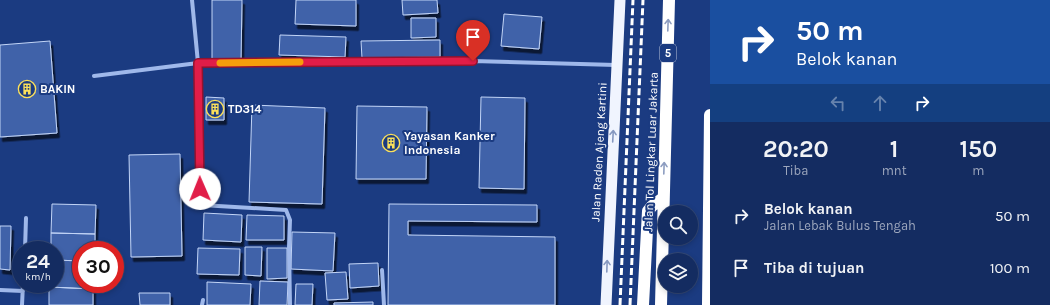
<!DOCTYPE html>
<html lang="id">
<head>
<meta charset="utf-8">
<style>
  :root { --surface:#142c61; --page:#1d3467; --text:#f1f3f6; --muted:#9da7bd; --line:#334876 }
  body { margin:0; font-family:Karla,sans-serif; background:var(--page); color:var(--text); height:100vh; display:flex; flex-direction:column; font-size:15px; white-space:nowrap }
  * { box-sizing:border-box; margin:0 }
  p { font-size:13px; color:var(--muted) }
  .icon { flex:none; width:22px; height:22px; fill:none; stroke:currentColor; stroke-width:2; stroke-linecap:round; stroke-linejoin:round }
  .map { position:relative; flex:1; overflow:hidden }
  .side { display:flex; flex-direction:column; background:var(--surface); width:340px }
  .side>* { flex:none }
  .banner { background:#1a4fa0; color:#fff; overflow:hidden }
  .tools { position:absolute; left:658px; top:205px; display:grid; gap:8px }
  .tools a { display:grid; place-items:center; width:40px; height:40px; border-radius:50%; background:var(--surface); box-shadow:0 2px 6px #0003,0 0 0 1px var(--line); font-size:20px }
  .speed { position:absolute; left:12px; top:241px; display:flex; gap:8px; font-size:20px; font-weight:700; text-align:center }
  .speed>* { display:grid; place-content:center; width:52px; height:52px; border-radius:50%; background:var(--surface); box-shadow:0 2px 6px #0003,0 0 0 1px var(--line); line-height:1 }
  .speed small { font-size:10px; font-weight:400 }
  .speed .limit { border:6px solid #d22; background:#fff; color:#111 }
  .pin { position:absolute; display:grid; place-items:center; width:34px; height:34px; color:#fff; margin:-41px -17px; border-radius:50% 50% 50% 0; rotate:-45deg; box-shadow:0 0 4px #0007 }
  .pin .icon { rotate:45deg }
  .me { position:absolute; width:44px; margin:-22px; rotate:359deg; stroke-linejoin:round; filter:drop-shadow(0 0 3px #0008) }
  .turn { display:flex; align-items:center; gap:14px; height:84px; padding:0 20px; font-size:18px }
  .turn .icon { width:52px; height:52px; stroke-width:2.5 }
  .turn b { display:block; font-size:28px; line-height:34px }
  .lanes { display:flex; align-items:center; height:38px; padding:0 20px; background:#0003; justify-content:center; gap:20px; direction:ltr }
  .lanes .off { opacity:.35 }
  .eta { display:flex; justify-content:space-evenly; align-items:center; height:68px; text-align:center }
  .eta b { font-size:24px; font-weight:700; line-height:28px }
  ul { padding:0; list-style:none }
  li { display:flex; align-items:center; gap:12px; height:52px; padding:0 20px }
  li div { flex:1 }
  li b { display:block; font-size:15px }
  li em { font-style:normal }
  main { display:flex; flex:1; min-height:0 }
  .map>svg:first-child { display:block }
  .building { fill:#3f62a9; stroke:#c3d5f7; filter:url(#shadow) }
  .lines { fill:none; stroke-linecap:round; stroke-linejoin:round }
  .minor { stroke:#9fb8ea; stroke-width:4 }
  .trunk { stroke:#f0f4fe; stroke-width:11 }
  .motorway { stroke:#fff; stroke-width:12 }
  .rail { stroke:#fff; stroke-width:3; stroke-dasharray:7 3; stroke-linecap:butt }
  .oneway { stroke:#8d9dc0 }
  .oneway2 { stroke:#8698c0 }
  .route-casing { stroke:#92132f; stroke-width:10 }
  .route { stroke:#e11d48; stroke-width:7 }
  .slow { stroke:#f59e0b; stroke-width:7 }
  .labels { text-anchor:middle; stroke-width:4; stroke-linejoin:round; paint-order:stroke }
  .shield { fill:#1b3b81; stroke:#bbc4d9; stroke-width:1 }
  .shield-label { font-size:11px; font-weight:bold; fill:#fff }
  .poi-label { font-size:12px; font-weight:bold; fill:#fff; stroke:#1b3b81; text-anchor:start }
  .street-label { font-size:12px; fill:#fff; stroke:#1b3b81 }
</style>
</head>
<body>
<main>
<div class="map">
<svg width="710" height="305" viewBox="0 0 710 305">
  <defs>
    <filter id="shadow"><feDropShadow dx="2.5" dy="4.5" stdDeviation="0" flood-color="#0009"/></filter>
  </defs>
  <rect width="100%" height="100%" fill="#1b3b81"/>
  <path class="building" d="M 212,0 L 242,0 L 241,61 L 212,61 Z
    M 296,0 L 356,0 L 356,26 L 295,24 Z
    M 402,0 L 437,0 L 438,13 L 403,15 Z
    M 504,14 L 542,17 L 539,49 L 501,46 Z
    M 411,18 L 436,18 L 436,37 L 411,38 Z
    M 280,35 L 346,37 L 345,57 L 279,55 Z
    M 440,40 L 440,57 L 362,58 L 361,41 Z
    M 50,41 L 57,133 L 0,137 L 0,45 Z
    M 206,97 L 224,98 L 224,120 L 206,120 Z
    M 481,97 L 525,98 L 524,189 L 479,188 Z
    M 252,105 L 325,108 L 322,204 L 249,202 Z
    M 357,106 L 427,107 L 426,179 L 356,179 Z
    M 180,154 L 182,256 L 131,257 L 129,155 Z
    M 52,204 L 96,205 L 95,234 L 51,233 Z
    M 389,204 L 537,205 L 537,222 L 408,221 L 408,235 L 555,237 L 555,305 L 388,305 Z
    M 204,213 L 242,215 L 241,242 L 203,240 Z
    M 247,215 L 284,216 L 284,240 L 246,240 Z
    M 0,226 L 11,226 L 10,270 L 0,269 Z
    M 292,232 L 335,233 L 333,271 L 291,269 Z
    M 51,233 L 95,234 L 95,250 L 81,250 L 81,261 L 55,260 L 55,250 L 51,250 Z
    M 245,247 L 262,247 L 261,276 L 245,275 Z
    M 198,248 L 240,249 L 239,275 L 197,274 Z
    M 267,248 L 287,248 L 287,278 L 267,279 Z
    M 55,260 L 81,261 L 81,284 L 94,284 L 93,289 L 49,287 L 50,284 L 55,284 Z
    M 378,263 L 379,286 L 350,288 L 349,264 Z
    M 346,272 L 348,299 L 327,300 L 325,273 Z
    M 260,281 L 288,282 L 287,305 L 259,305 Z
    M 207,282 L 251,284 L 250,305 L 207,305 Z
    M 296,284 L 313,284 L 312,305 L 295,305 Z
    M 49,287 L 93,289 L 93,305 L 49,305 Z
    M 139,293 L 170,293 L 170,305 L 140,305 Z
    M 373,302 L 373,305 L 334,305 L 334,303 Z"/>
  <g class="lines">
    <path class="minor" d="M 192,0 L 198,63 L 201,205 L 286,210 L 290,220 L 289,248 L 290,305
      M 94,76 L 198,63 L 473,61 L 616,65
      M 25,250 L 26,218
      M 382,270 L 384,305
      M 0,290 L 23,291
      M 22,305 L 23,284
      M 202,305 L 203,300"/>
    <path class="trunk" d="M 606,305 L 620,0"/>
    <path class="motorway" d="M 643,305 L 648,211 L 652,206 L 663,198
      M 661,305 L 669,0
      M 708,305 L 710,115"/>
    <path class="rail" d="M 620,305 L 633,0
      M 630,305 L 643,0"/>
  </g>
  <defs><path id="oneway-shaft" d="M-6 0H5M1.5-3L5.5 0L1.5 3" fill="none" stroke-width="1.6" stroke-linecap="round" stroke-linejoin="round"/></defs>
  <g class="oneway">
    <use href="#oneway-shaft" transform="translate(668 25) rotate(-88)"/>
    <use href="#oneway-shaft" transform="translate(664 168) rotate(-88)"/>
  </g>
  <g class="oneway2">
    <use href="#oneway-shaft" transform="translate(613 136) rotate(-87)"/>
    <use href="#oneway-shaft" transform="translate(607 266) rotate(-88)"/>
  </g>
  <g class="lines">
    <defs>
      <path id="route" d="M 200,189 L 198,63 L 473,61"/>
    </defs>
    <use href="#route" class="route-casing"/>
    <use href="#route" class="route"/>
    <path class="slow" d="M 220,63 L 300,62"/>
  </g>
  <defs>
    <symbol id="building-ring" viewBox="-11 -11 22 22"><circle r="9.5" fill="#1b3b81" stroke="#fbe05b" stroke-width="1.5"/><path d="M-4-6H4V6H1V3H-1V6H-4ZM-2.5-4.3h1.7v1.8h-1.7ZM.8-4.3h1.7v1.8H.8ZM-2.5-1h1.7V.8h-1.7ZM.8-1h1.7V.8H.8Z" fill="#fbe05b"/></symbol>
  </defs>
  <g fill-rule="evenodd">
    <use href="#building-ring" x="17" y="79" width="20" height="20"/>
    <use href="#building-ring" x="205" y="99" width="20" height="20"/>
    <use href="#building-ring" x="381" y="133" width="20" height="20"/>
  </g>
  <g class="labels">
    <rect class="shield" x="660" y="44" width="16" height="18" rx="3"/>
    <g class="shield-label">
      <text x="668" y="57">5</text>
    </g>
    <g class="poi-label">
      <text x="40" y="93">BAKIN</text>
      <text x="228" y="113">TD314</text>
      <text x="404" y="140">Yayasan Kanker<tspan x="404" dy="14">Indonesia</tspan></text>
    </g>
    <g class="street-label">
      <text transform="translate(599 152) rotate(-87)" y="4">Jalan Raden Ajeng Kartini</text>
      <text transform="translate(651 152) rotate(-88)" y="4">Jalan Tol Lingkar Luar Jakarta</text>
    </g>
  </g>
</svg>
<div class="tools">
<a><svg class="icon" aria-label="search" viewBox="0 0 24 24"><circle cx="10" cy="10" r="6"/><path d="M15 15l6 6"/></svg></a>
<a><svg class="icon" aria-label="layers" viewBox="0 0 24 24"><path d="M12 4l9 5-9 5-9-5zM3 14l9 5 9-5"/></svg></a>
</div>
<div class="speed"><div>24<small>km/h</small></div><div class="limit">30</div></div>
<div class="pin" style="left:473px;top:61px;background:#d93025"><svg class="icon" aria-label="arrive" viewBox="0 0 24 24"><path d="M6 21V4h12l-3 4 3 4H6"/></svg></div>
<svg class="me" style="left:200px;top:189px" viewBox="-20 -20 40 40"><circle r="19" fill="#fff"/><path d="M0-13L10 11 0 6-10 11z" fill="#e11d48"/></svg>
</div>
<section class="side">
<div class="banner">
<div class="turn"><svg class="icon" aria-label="right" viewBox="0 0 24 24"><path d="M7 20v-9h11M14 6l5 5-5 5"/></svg><div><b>50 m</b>Belok kanan</div></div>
<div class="lanes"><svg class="icon off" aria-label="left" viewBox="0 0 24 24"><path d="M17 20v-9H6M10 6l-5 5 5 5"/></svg><svg class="icon off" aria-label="ahead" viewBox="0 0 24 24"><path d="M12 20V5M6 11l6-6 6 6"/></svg><svg class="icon" aria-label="right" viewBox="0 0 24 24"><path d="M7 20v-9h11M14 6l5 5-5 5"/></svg></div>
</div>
<div class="eta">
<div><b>20:20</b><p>Tiba</p></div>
<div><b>1</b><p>mnt</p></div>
<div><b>150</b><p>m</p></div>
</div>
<ul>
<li><svg class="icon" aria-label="right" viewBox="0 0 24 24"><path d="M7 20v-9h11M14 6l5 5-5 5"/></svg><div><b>Belok kanan</b><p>Jalan Lebak Bulus Tengah</p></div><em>50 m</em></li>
<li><svg class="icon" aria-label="arrive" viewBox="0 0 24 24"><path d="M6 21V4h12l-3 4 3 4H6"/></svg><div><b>Tiba di tujuan</b></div><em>100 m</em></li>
</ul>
</section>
</main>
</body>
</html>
